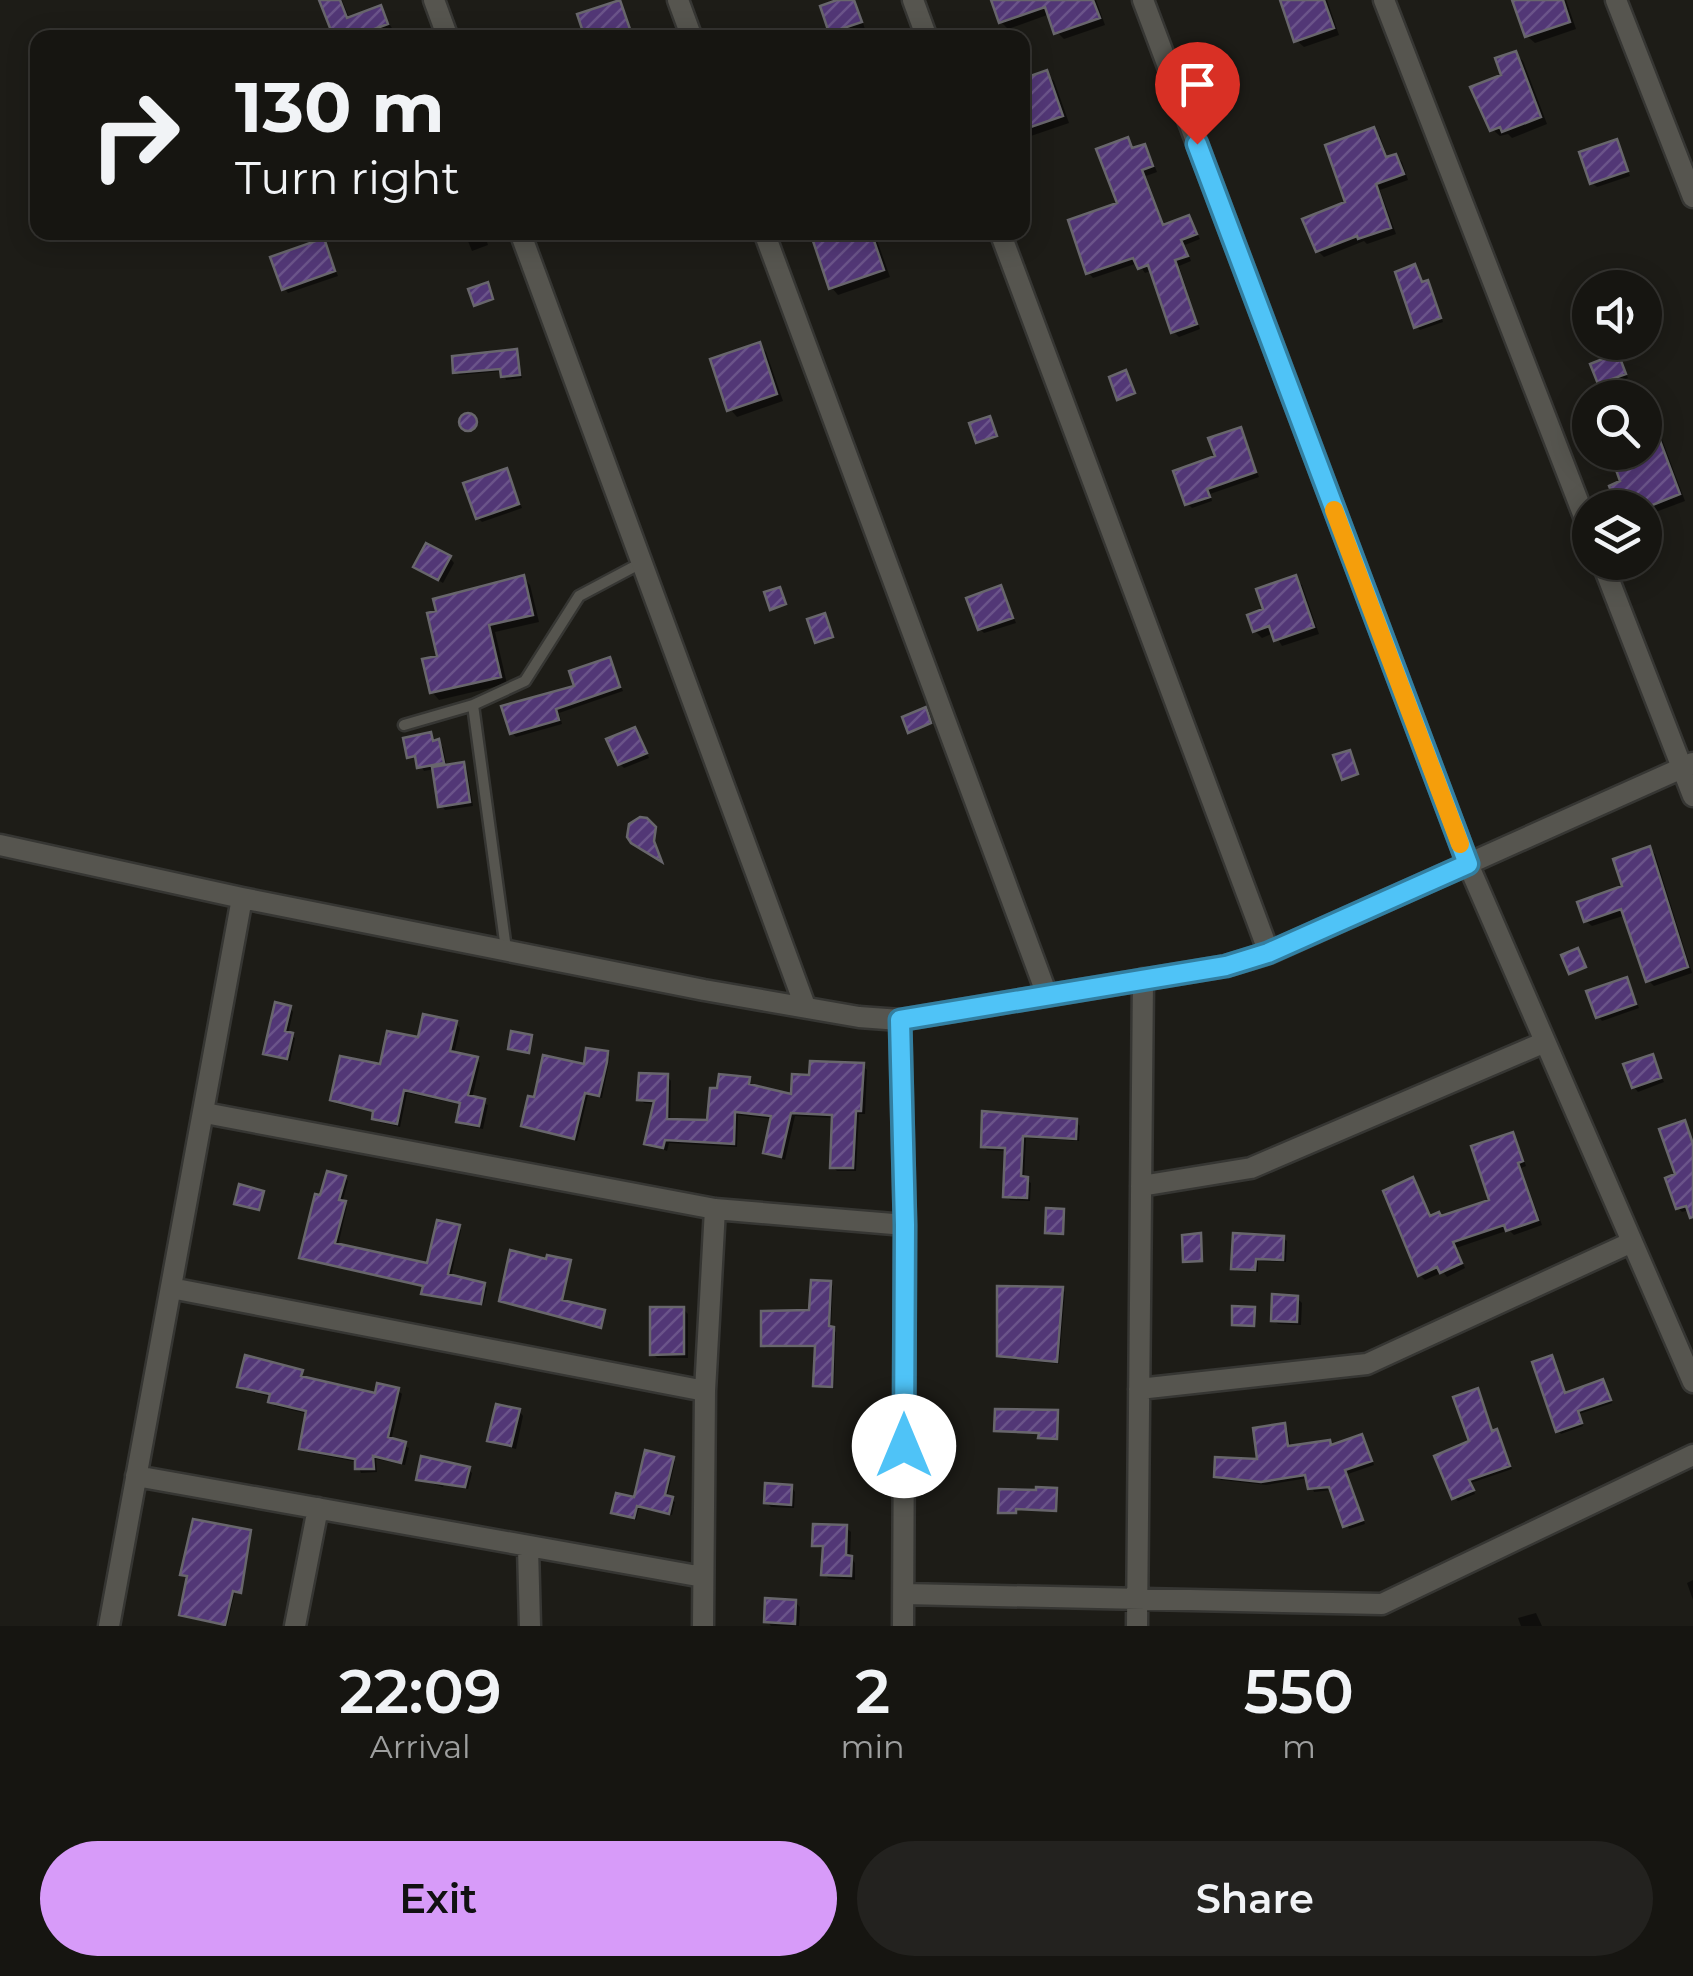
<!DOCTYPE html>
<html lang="en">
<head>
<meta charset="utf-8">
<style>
  :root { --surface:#161511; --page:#23221f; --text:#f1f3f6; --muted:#9e9f9f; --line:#353431; --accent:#d79bf9 }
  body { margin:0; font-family:Montserrat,sans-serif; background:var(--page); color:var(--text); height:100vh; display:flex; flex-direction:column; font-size:38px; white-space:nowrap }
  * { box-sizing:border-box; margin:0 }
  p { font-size:32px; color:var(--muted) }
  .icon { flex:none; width:55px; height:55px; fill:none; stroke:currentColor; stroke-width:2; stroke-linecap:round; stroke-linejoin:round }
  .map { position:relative; height:1626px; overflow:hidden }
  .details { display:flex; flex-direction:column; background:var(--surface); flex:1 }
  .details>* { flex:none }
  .banner { position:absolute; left:30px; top:30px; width:1000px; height:210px; border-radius:20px; box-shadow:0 5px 25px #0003,0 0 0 2px var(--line); background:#161511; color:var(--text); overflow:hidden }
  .fabs { position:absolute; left:1572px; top:270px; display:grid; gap:20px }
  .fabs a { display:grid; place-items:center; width:90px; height:90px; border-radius:50%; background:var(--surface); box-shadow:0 5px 25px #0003,0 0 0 2px var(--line); font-size:50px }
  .pin { position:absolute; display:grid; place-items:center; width:85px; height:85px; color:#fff; margin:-102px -42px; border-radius:50% 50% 50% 0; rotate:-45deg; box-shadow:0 0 10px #0007 }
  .pin .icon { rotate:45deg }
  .me { position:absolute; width:110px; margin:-55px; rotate:0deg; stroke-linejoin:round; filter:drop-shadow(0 0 8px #0008) }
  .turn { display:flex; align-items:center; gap:35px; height:210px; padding:0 40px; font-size:45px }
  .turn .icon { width:130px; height:130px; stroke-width:2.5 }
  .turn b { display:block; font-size:70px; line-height:85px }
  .eta { display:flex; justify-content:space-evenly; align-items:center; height:170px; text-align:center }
  .eta b { font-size:60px; font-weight:600; line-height:70px }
  .button { display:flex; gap:20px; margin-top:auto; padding:20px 40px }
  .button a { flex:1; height:115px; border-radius:60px; background:var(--accent); color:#111; font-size:40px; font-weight:600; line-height:115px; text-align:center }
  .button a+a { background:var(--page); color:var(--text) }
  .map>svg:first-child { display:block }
  .shadow { fill:#0007 }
  .building { fill:url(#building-hatch); stroke:#68666c; stroke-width:2.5 }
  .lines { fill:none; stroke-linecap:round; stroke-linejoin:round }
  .lane-casing { stroke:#363633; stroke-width:15 }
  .street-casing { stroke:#363633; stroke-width:25 }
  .lane { stroke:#56554f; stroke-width:10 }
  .street { stroke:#56554f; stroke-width:20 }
  .route-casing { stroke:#337fa1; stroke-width:25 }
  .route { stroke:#4fc3f7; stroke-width:18 }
  .slow { stroke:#f59e0b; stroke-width:18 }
</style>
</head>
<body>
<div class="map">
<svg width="1693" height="1626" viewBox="0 0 1693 1626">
  <defs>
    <pattern id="building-hatch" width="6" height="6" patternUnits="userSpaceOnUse" patternTransform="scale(2.5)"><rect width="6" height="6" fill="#523776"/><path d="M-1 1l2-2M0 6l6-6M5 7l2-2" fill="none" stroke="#6b548a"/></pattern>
  </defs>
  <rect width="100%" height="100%" fill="#1d1c17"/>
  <path class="shadow" d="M 322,0 L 342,0 L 350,20 L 380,8 L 393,30 L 373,38 L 337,38 Z
    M 845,0 L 856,2 L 868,38 L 834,38 L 824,7 Z
    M 999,0 L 1096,0 L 1105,25 L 1064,39 L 1057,32 L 1050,14 L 1008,29 L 1001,22 Z
    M 1282,0 L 1327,0 L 1339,35 L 1304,47 L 1296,40 Z
    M 1515,0 L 1566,0 L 1576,29 L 1535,43 L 1527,36 Z
    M 619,2 L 634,36 L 587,38 Z
    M 1516,54 L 1523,61 L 1547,124 L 1512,138 L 1508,134 L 1500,136 L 1492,129 Z
    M 1046,73 L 1054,81 L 1069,123 L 1022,139 L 1022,82 Z
    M 1374,130 L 1380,136 L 1388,159 L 1396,156 L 1402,162 L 1408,180 L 1380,190 L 1396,234 L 1367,244 L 1364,241 L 1324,257 L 1318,251 L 1348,203 Z
    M 1127,140 L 1135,150 L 1144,146 L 1149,152 L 1157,172 L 1146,176 L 1165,227 L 1189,218 L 1200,239 L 1185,245 L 1191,261 L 1179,266 L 1200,329 L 1179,337 L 1173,331 L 1153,270 L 1145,273 L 1138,263 L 1093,278 L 1088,272 L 1120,204 Z
    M 1616,142 L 1630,176 L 1597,187 L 1592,183 Z
    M 394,232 L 423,232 L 401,240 Z
    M 470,232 L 484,232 L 488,245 L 472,251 L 465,234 Z
    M 818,232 L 874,232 L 890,277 L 838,295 L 831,287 Z
    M 323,241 L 338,276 L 288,293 L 284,288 Z
    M 1414,267 L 1424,284 L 1431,287 L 1443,322 L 1420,330 L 1416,326 Z
    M 759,344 L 766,352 L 783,401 L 737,417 L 730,409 Z
    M 516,352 L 522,378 L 506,380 L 503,371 L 459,375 L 456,372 Z
    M 1617,356 L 1628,378 L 1604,387 L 1600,382 Z
    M 468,416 L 478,423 L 471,431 L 462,423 Z
    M 1653,428 L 1660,434 L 1685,501 L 1645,516 L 1645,508 L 1623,508 L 1619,503 L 1624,483 L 1645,452 L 1645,431 Z
    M 1240,430 L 1259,477 L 1210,494 L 1212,501 L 1192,508 L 1188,504 Z
    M 507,471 L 522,508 L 482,522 L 478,518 Z
    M 450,558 L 454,563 L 443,583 L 416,567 Z
    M 523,578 L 530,585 L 539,622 L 495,632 L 507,684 L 439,700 L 432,692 L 440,657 Z
    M 1295,578 L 1302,585 L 1319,634 L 1282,646 L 1274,633 L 1262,638 L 1255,631 L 1266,611 Z
    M 1001,588 L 1016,623 L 984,633 L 980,629 Z
    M 609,660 L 623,691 L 559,713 L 562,724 L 516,737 L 512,733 L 577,688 Z
    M 635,730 L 649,758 L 624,768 L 620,764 Z
    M 430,735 L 443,747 L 447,767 L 463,764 L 467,769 L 473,806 L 445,810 L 441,805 L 435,769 L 424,771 L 418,760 L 410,756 Z
    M 1650,849 L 1655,854 L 1692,973 L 1654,986 L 1648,980 L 1626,915 L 1592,926 L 1586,921 L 1625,888 Z
    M 1626,980 L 1639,1008 L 1602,1021 L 1598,1016 Z
    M 290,1008 L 293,1012 L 288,1034 L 295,1038 L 290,1061 L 266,1054 Z
    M 456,1024 L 460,1028 L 454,1054 L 476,1059 L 480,1063 L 472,1099 L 488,1105 L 483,1129 L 463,1125 L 459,1121 L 462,1105 L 407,1093 L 400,1127 L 378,1122 L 374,1118 L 376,1113 L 337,1104 L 333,1100 L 420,1040 Z
    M 607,1053 L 610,1057 L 602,1098 L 588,1095 L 577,1141 L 524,1126 L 535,1100 Z
    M 1652,1057 L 1664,1082 L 1638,1092 L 1634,1087 Z
    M 863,1066 L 867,1070 L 865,1114 L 859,1114 L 856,1171 L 837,1171 L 833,1167 L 835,1118 L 795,1116 L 785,1160 L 765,1152 L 773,1119 L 738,1115 L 737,1147 L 669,1143 L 667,1151 L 647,1143 L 656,1104 L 644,1103 L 640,1099 L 667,1076 L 671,1081 L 670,1121 L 709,1123 L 749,1079 L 753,1087 L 793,1097 L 811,1077 Z
    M 1076,1122 L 1080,1126 L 1079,1141 L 1026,1138 L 1024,1179 L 1031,1183 L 1030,1201 L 1010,1200 L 1006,1196 L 1008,1151 L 987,1150 L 983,1146 Z
    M 1684,1123 L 1693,1140 L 1693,1209 L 1682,1212 L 1678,1208 L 1678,1176 Z
    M 1512,1135 L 1517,1140 L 1526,1166 L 1521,1168 L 1542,1225 L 1514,1235 L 1509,1230 L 1456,1248 L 1465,1268 L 1447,1277 L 1443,1272 L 1425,1280 L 1420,1275 L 1413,1180 L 1432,1218 L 1442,1218 L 1492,1201 Z
    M 345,1178 L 348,1181 L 342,1203 L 347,1206 L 338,1246 L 429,1265 L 458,1227 L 461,1230 L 451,1277 L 484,1285 L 487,1288 L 483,1305 L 427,1296 L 425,1287 L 305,1260 L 302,1257 Z
    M 1283,1238 L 1287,1241 L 1286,1262 L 1258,1261 L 1258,1272 L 1237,1271 L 1233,1268 Z
    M 830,1283 L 833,1286 L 831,1329 L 836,1332 L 834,1389 L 816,1385 L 818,1348 L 766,1348 L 763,1345 L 812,1312 Z
    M 1062,1289 L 1065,1292 L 1059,1364 L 1002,1358 L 999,1355 Z
    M 1297,1298 L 1302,1303 L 1301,1325 L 1278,1324 L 1273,1320 Z
    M 683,1309 L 688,1314 L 688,1358 L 657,1358 L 653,1354 Z
    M 1552,1358 L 1566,1395 L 1603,1382 L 1612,1403 L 1579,1414 L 1583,1426 L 1561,1434 L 1558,1430 Z
    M 301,1372 L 305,1380 L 377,1396 L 397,1390 L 402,1394 L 391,1441 L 409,1448 L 405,1465 L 376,1459 L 377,1472 L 361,1473 L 357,1462 L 306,1452 L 301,1448 L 308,1414 L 275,1406 L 271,1402 L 272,1397 L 244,1390 L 240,1386 Z
    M 1477,1391 L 1494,1434 L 1500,1436 L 1512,1469 L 1471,1483 L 1475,1494 L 1458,1501 L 1455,1498 L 1472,1443 Z
    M 519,1411 L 523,1416 L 516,1449 L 495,1444 L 490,1440 Z
    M 1284,1426 L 1288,1430 L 1291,1448 L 1329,1443 L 1333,1447 L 1362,1437 L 1366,1441 L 1374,1465 L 1348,1474 L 1365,1524 L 1349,1529 L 1333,1490 L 1314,1492 L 1308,1478 L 1266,1485 L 1221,1480 L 1216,1476 L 1260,1462 Z
    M 673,1459 L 675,1462 L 667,1498 L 675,1502 L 672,1515 L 639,1508 L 636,1520 L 614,1512 L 636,1500 Z
    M 468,1470 L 472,1473 L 468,1489 L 444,1484 L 443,1487 L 418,1479 Z
    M 791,1487 L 795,1492 L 794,1508 L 771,1507 L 766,1502 Z
    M 846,1528 L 851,1532 L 850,1557 L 855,1563 L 855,1580 L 828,1578 L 824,1574 L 825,1550 L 814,1545 Z
    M 249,1532 L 242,1593 L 235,1592 L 227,1626 L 183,1617 L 190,1577 L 183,1574 Z
    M 1693,1580 L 1693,1600 L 1687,1583 Z
    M 795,1602 L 800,1607 L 799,1626 L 771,1626 L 767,1621 Z
    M 1536,1613 L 1542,1626 L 1521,1626 L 1518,1618 Z"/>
  <path class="building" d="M 319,0 L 340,0 L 347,18 L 381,5 L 388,24 L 350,38 L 334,38 Z
    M 620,0 L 631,32 L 614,38 L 585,38 L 577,14 Z
    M 837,0 L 854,0 L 862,22 L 829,33 L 820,6 Z
    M 991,0 L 1093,0 L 1100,18 L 1054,34 L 1045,7 L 999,23 Z
    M 1280,0 L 1324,0 L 1334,28 L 1294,42 Z
    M 1512,0 L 1563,0 L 1570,22 L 1525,37 Z
    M 1516,51 L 1541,117 L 1502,132 L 1500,127 L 1490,131 L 1470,87 L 1501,75 L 1495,58 Z
    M 1047,70 L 1063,116 L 1022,130 L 1022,79 Z
    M 1374,127 L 1386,157 L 1396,154 L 1404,174 L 1376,184 L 1391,228 L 1358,239 L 1357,236 L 1316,252 L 1302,219 L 1345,202 L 1325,145 Z
    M 1128,137 L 1132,148 L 1145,144 L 1153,166 L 1142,170 L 1163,225 L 1189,215 L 1197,234 L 1181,240 L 1188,256 L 1175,260 L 1197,324 L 1171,333 L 1148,265 L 1138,269 L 1133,258 L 1086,274 L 1068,220 L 1117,203 L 1096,149 Z
    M 1617,139 L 1628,171 L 1590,184 L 1579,152 Z
    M 810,232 L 871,232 L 884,270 L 829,289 Z
    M 324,238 L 335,271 L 282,290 L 270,257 Z
    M 1415,264 L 1422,282 L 1428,280 L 1441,318 L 1414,328 L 1395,272 Z
    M 488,282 L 493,299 L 474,306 L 468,289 Z
    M 760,342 L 777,394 L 727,411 L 710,359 Z
    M 517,349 L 520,375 L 501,377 L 500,369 L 453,373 L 452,356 Z
    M 1618,353 L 1626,374 L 1598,384 L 1590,364 Z
    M 1126,370 L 1135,393 L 1117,400 L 1109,377 Z
    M 1647,406 L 1680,494 L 1645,508 L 1630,508 L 1628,500 L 1616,504 L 1609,486 L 1620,481 L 1615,467 L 1620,465 L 1616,452 L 1645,452 Z
    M459 422a9 9 0 1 1 18 0a9 9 0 1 1-18 0Z
    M 990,416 L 997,436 L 976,443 L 969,423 Z
    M 1241,427 L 1256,472 L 1207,489 L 1210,497 L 1185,505 L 1173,471 L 1215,456 L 1208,438 Z
    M 507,468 L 519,504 L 476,519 L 463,483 Z
    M 426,543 L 451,556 L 438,580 L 413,567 Z
    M 524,575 L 533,615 L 489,625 L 501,677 L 430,693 L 422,659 L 437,656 L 427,613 L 436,611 L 433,599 Z
    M 1296,575 L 1314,627 L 1274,641 L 1269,626 L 1253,632 L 1247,615 L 1263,609 L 1256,589 Z
    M 1001,585 L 1013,618 L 978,630 L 966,598 Z
    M 780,587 L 786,604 L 770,610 L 764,592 Z
    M 825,613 L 833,637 L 815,643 L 807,619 Z
    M 610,657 L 620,687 L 556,709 L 559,720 L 510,734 L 501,706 L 574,686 L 569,671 Z
    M 926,707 L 931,723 L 908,733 L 902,717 Z
    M 635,727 L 647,753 L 618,765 L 606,739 Z
    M 431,732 L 433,741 L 439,739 L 444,763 L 417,768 L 415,756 L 407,758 L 403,738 Z
    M 1350,750 L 1358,774 L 1342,780 L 1333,755 Z
    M 464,762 L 470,802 L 438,807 L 432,767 Z
    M 640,817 L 647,818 L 656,827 L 654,841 L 662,862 L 631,843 L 627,837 L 629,824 Z
    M 1650,846 L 1688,967 L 1646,982 L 1621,909 L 1584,922 L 1577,902 L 1622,886 L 1613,859 Z
    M 1578,948 L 1586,967 L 1569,974 L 1561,955 Z
    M 1627,977 L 1636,1004 L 1596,1018 L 1586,991 Z
    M 275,1002 L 291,1006 L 285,1031 L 293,1033 L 287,1059 L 263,1054 Z
    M 423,1014 L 457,1021 L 450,1051 L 478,1057 L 468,1095 L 485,1099 L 479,1126 L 456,1122 L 460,1103 L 404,1090 L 397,1124 L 372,1119 L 373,1111 L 330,1100 L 340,1056 L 380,1064 L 387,1031 L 418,1037 Z
    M 511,1031 L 532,1035 L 529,1053 L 508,1049 Z
    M 586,1048 L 608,1051 L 607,1062 L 599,1096 L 585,1093 L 574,1139 L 521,1126 L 528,1096 L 534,1097 L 543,1055 L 584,1064 Z
    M 1653,1054 L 1661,1078 L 1632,1088 L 1623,1064 Z
    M 810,1061 L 864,1063 L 861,1111 L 856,1111 L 853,1168 L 830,1168 L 832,1115 L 791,1113 L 781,1157 L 763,1153 L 771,1116 L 735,1112 L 734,1144 L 665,1140 L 663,1148 L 644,1144 L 654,1101 L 637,1100 L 639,1073 L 668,1074 L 667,1119 L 707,1120 L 710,1088 L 717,1088 L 719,1074 L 750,1077 L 749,1084 L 791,1094 L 792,1074 L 809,1075 Z
    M 982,1111 L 1077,1119 L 1076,1139 L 1023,1136 L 1021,1176 L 1028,1177 L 1027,1198 L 1003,1197 L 1005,1148 L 981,1147 Z
    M 1685,1120 L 1693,1144 L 1693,1217 L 1690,1218 L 1686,1206 L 1676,1209 L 1665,1178 L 1675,1174 L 1659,1129 Z
    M 1513,1132 L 1523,1161 L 1518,1163 L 1538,1220 L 1506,1231 L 1504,1225 L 1453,1242 L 1462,1263 L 1440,1273 L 1437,1267 L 1418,1276 L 1383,1191 L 1413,1177 L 1430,1216 L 1439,1212 L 1441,1216 L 1489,1200 L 1471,1146 Z
    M 327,1171 L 346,1176 L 339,1200 L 346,1201 L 335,1243 L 427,1263 L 437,1220 L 460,1225 L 448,1274 L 485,1283 L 481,1304 L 421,1294 L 423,1286 L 299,1258 L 315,1194 L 320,1195 Z
    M 239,1184 L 264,1191 L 259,1210 L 234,1204 Z
    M 1046,1208 L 1064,1209 L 1063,1234 L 1045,1233 Z
    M 1201,1233 L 1202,1261 L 1183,1262 L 1182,1235 Z
    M 1233,1233 L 1284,1236 L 1283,1260 L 1256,1259 L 1255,1270 L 1231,1269 Z
    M 510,1250 L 546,1259 L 547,1255 L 571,1260 L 562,1300 L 605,1310 L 601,1328 L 499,1301 Z
    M 811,1280 L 831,1281 L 829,1326 L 834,1327 L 832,1387 L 813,1386 L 815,1346 L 761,1346 L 761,1311 L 809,1310 Z
    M 997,1286 L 1063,1287 L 1057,1362 L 997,1356 Z
    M 1272,1294 L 1298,1296 L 1297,1322 L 1271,1321 Z
    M 1232,1306 L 1255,1307 L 1254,1326 L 1232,1325 Z
    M 650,1307 L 684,1307 L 684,1354 L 650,1355 Z
    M 245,1355 L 303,1370 L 301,1376 L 375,1393 L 377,1383 L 399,1388 L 388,1437 L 406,1442 L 401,1463 L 373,1456 L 374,1469 L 355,1469 L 355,1459 L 299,1449 L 306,1411 L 268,1402 L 270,1394 L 237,1387 Z
    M 1552,1355 L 1565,1393 L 1603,1379 L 1611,1400 L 1578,1411 L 1582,1423 L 1556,1432 L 1532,1362 Z
    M 1478,1388 L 1492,1431 L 1497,1429 L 1510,1466 L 1469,1480 L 1474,1490 L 1452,1499 L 1434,1456 L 1469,1441 L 1453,1397 Z
    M 496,1404 L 520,1409 L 511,1446 L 487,1441 Z
    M 995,1409 L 1058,1410 L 1057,1439 L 1038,1438 L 1039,1433 L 994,1431 Z
    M 1285,1423 L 1288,1446 L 1330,1440 L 1331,1445 L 1362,1434 L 1372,1461 L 1345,1470 L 1363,1520 L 1343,1527 L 1329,1487 L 1308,1489 L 1305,1475 L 1261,1482 L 1214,1477 L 1215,1457 L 1257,1459 L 1253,1428 Z
    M 645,1450 L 674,1457 L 665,1495 L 673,1497 L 669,1514 L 637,1506 L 634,1518 L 611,1513 L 616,1493 L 634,1497 Z
    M 421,1456 L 470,1467 L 465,1487 L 416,1480 Z
    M 765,1483 L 792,1485 L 791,1505 L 764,1503 Z
    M 1036,1487 L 1057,1488 L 1056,1511 L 1016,1509 L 1016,1513 L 998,1513 L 999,1489 L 1036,1490 Z
    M 193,1519 L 251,1530 L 241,1593 L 233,1591 L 225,1625 L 179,1615 L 187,1576 L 180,1575 Z
    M 813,1524 L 847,1525 L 846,1555 L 852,1556 L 851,1576 L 821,1575 L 823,1546 L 812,1546 Z
    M 765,1598 L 796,1600 L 795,1624 L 764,1622 Z"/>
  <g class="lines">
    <defs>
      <path id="lane" d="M 473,705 L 506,949
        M 404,725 L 473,705 L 525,681 L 579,596 L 641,563"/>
      <path id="street" d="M 434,0 L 448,38
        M 678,0 L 692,38
        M 913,0 L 927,38
        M 1143,0 L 1468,864 L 1693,1382
        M 1384,0 L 1590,532
        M 1616,0 L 1693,197
        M 520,232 L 805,1006
        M 764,232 L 1047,995
        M 1000,232 L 1269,953
        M 1602,562 L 1693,796
        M 0,845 L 242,898 L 704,990 L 859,1017 L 900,1020 L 1226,966 L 1269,953 L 1693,763
        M 900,1020 L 905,1225 L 903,1626
        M 205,1113 L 715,1209 L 905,1225
        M 1141,1186 L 1251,1168 L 1545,1042
        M 171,1288 L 705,1391
        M 1139,1389 L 1367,1364 L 1632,1242
        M 136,1476 L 703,1577
        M 528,1547 L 530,1626
        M 904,1594 L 1382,1604 L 1693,1455
        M 109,1626 L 242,898
        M 295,1626 L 318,1508
        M 703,1626 L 705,1391 L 715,1209
        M 1137,1626 L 1143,979"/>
    </defs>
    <use href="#lane" class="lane-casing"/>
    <use href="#street" class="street-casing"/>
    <use href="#lane" class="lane"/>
    <use href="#street" class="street"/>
  </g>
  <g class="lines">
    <defs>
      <path id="route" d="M 904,1446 L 905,1225 L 900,1020 L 1226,966 L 1268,953 L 1468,864 L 1197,144"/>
    </defs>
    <use href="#route" class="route-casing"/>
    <use href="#route" class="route"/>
    <path class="slow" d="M 1334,510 L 1460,844"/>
  </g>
</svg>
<div class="fabs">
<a><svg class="icon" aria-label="sound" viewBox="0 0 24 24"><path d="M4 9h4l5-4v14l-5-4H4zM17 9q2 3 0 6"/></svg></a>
<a><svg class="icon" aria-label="search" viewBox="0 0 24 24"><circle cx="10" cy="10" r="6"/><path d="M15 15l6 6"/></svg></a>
<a><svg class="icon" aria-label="layers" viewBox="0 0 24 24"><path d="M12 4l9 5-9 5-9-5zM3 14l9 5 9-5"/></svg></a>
</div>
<div class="pin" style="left:1197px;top:144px;background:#d93025"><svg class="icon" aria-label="arrive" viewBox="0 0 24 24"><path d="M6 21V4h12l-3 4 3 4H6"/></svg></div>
<svg class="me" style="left:904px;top:1446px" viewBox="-20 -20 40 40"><circle r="19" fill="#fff"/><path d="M0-13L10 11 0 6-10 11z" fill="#4fc3f7"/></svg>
<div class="banner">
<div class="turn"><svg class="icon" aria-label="right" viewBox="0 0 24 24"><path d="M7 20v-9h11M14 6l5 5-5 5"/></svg><div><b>130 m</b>Turn right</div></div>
</div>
</div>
<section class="details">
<div class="eta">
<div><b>22:09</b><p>Arrival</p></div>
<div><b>2</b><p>min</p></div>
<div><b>550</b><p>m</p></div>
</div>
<div class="button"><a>Exit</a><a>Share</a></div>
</section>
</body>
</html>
